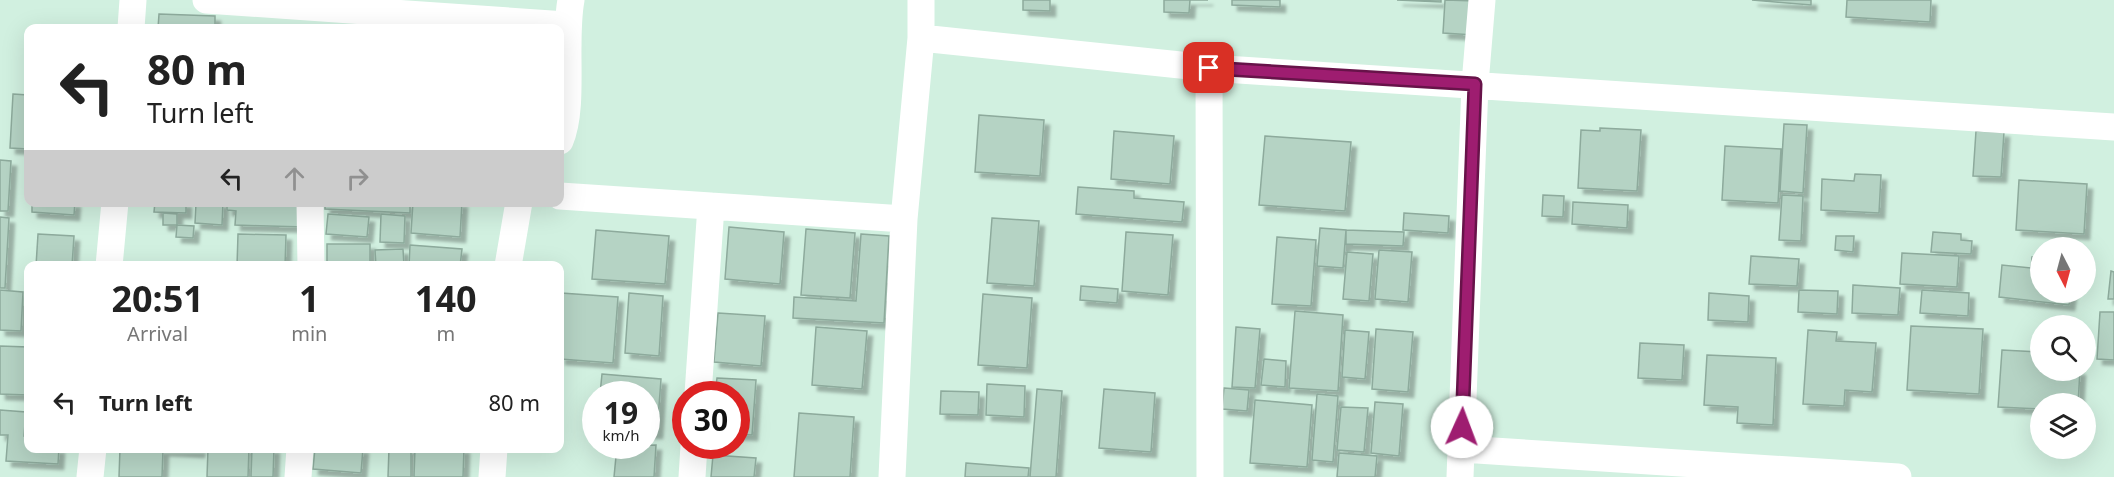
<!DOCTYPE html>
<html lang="en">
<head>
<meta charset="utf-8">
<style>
  :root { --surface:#fff; --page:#f2f2f2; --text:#222; --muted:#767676 }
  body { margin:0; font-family:"Noto Sans",sans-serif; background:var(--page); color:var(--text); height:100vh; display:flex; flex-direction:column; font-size:22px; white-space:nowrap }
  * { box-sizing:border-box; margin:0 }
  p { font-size:20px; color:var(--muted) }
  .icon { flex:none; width:33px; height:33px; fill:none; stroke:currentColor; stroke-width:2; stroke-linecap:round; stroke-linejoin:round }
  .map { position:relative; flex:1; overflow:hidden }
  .panel { position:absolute; left:24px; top:261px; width:540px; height:192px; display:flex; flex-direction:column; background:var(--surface); border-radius:12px; box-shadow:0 6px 24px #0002 }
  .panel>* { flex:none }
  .guide { position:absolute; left:24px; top:24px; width:540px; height:183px; border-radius:12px; box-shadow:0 6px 24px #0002; background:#fff; color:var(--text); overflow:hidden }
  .needle { width:39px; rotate:174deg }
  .fabs { position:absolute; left:2030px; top:237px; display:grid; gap:12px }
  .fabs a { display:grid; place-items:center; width:66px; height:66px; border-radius:50%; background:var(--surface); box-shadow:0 6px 24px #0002; font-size:30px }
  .speed { position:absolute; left:582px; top:381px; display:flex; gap:12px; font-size:30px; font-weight:700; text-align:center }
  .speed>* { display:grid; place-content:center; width:78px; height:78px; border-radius:50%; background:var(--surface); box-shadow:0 6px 24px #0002; line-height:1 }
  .speed small { font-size:15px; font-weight:400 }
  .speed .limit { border:9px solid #d22; background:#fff; color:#111 }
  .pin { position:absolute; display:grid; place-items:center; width:51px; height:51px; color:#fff; margin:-26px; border-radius:12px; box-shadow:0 3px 9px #0006 }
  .me { position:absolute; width:66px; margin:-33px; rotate:2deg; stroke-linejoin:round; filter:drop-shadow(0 0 4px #0008) }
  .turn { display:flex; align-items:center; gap:21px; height:126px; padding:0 24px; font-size:27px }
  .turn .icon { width:78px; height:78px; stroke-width:2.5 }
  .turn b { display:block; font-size:42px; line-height:51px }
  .lanes { display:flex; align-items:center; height:57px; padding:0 24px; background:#0003; justify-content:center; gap:30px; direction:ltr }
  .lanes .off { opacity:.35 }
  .eta { display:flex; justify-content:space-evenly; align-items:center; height:102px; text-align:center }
  .eta b { font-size:36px; font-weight:700; line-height:42px }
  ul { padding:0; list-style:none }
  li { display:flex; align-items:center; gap:18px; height:78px; padding:0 24px }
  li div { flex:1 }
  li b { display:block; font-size:22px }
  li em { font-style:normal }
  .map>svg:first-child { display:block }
  .building { fill:#b5d3c4; stroke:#8daa9c; stroke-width:1.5; filter:url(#shadow) }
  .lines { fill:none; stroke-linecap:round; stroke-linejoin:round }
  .street { stroke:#fff; stroke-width:27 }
  .route-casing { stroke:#671349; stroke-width:15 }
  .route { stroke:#9e1d70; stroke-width:10 }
</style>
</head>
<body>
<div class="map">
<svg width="2114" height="477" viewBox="0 0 2114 477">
  <defs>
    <filter id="shadow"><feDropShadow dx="5.5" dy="5.5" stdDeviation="1.5" flood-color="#0004"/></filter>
  </defs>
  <rect width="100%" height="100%" fill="#d1f0e0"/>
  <path class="building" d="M 1023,0 L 1050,0 L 1050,11 L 1023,10 Z
    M 1164,0 L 1208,0 L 1190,0 L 1189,13 L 1164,12 Z
    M 1232,0 L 1280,0 L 1280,7 L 1232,5 Z
    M 1397,0 L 1441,0 L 1441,2 Z
    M 1445,0 L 1476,1 L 1474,35 L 1443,33 Z
    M 1752,0 L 1811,0 L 1811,5 Z
    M 1847,0 L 1931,0 L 1930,22 L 1846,17 Z
    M 159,14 L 215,16 L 215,28 L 158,28 Z
    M 13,94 L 28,95 L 28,149 L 10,148 Z
    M 979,115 L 1044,120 L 1040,176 L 975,172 Z
    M 1784,124 L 1807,125 L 1803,193 L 1780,191 Z
    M 1600,128 L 1641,130 L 1637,191 L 1578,188 L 1581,130 L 1600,131 Z
    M 1114,131 L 1174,136 L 1170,184 L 1111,179 Z
    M 1976,131 L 2004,132 L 2001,177 L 1973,176 Z
    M 1265,136 L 1351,142 L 1345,211 L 1259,205 Z
    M 1725,146 L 1781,149 L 1778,203 L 1722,200 Z
    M 0,160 L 11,161 L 8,211 L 0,211 Z
    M 1855,174 L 1881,175 L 1879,213 L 1821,210 L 1822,179 L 1854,181 Z
    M 2019,180 L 2087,184 L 2084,234 L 2016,230 Z
    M 1078,187 L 1134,191 L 1134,198 L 1184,202 L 1182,222 L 1076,214 Z
    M 1543,195 L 1564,196 L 1563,217 L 1542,216 Z
    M 1782,195 L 1803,196 L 1801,241 L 1779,240 Z
    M 32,202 L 75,202 L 74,215 L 32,212 Z
    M 155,202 L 186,202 L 186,213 L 154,212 Z
    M 223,202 L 222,225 L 195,223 L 196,203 Z
    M 227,202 L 305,202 L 305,227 L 235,225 L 236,211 L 227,210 Z
    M 325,202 L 410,202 L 410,213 L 325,209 Z
    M 413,202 L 462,202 L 460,237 L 411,233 Z
    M 1573,202 L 1628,205 L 1627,228 L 1572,224 Z
    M 163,213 L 177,214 L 177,225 L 163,225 Z
    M 1404,213 L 1449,216 L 1448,233 L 1403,230 Z
    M 328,214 L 369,217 L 367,237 L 326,234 Z
    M 381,214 L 405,216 L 404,243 L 380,242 Z
    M 0,217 L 9,218 L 5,288 L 0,288 Z
    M 992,218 L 1039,221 L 1034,286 L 987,283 Z
    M 177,225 L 194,226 L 193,238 L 176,237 Z
    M 729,227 L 784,232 L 780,284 L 725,279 Z
    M 1320,228 L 1346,230 L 1343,268 L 1317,266 Z
    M 806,229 L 855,233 L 850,298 L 801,295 Z
    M 596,230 L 669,236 L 665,284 L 592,279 Z
    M 1346,230 L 1404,232 L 1403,246 L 1346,244 Z
    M 1126,232 L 1173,235 L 1168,295 L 1122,291 Z
    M 1933,232 L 1961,234 L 1961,240 L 1972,241 L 1971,254 L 1931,252 Z
    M 38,234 L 74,236 L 72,266 L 36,266 Z
    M 238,234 L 286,235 L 285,266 L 237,266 Z
    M 861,234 L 889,236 L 884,323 L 793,318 L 794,297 L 856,301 Z
    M 1836,236 L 1854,236 L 1853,252 L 1835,250 Z
    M 1277,237 L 1316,240 L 1311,306 L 1272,304 Z
    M 327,244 L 370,244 L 370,266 L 327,266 Z
    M 410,245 L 462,249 L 460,266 L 409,266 Z
    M 403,249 L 404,266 L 376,266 L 375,250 Z
    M 1379,250 L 1412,252 L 1408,302 L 1375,299 Z
    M 1347,252 L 1373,254 L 1369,301 L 1343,299 Z
    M 1902,253 L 1959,256 L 1957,287 L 1900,284 Z
    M 1751,256 L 1799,259 L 1797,286 L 1749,284 Z
    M 2032,257 L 2040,257 L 2040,292 L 2071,292 L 2069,305 L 1999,297 L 2002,265 L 2031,268 Z
    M 2111,271 L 2114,272 L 2114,299 L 2108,299 Z
    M 1853,285 L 1900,288 L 1898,315 L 1852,313 Z
    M 1081,286 L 1118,289 L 1117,303 L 1080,300 Z
    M 0,290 L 23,292 L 21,331 L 0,330 Z
    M 1799,290 L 1838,291 L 1837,314 L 1798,312 Z
    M 1922,290 L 1969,293 L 1968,316 L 1920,313 Z
    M 561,293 L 618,297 L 613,363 L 560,359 Z
    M 629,293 L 663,296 L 659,356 L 625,353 Z
    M 1709,293 L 1749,296 L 1748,322 L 1708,320 Z
    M 983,294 L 1032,298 L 1027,368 L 978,365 Z
    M 1295,311 L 1343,315 L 1338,391 L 1289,388 Z
    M 2100,312 L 2114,312 L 2114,360 L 2097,359 Z
    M 718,313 L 765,316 L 761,366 L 714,362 Z
    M 1911,326 L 1983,329 L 1979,394 L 1907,390 Z
    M 816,327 L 867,331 L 862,389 L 812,385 Z
    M 1236,327 L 1260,329 L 1255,388 L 1232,387 Z
    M 1376,329 L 1413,332 L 1408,392 L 1372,389 Z
    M 1345,330 L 1369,332 L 1365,379 L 1342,377 Z
    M 1808,330 L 1837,332 L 1836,341 L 1876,343 L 1872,392 L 1845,390 L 1844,406 L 1803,404 Z
    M 1640,343 L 1684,345 L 1682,380 L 1638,378 Z
    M 0,346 L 28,347 L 28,395 L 0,394 Z
    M 2002,350 L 2040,352 L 2040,370 L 2080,370 L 2078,404 L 2040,404 L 2040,409 L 1998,407 Z
    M 1707,355 L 1776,358 L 1773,425 L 1737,423 L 1738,407 L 1704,405 Z
    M 1264,359 L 1286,361 L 1285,387 L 1261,385 Z
    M 602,374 L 661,379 L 657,433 L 646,433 L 646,394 L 600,394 Z
    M 717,378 L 756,380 L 752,435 L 736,434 L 736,394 L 715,394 Z
    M 987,384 L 1025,386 L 1024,417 L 986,415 Z
    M 1224,388 L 1249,390 L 1247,411 L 1222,409 Z
    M 1037,389 L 1062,391 L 1056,477 L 1030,477 Z
    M 1104,389 L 1155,393 L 1151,452 L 1099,448 Z
    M 941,391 L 979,392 L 978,415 L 940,414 Z
    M 1317,394 L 1338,396 L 1333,462 L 1312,460 Z
    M 1255,400 L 1312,405 L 1307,467 L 1250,463 Z
    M 1375,402 L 1403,404 L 1399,456 L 1371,453 Z
    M 1341,407 L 1368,408 L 1364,452 L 1337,450 Z
    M 0,410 L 26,412 L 24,436 L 28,436 L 28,448 L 59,448 L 58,464 L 6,461 L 8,435 L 0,435 Z
    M 799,413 L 854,417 L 850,477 L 794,477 Z
    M 656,445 L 654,477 L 614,477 L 617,446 Z
    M 120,448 L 200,448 L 199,452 L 163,450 L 162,477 L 119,477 Z
    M 208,448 L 249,448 L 248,477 L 207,477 Z
    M 252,448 L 274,448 L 273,477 L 251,477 Z
    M 315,448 L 363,448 L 361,473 L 313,469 Z
    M 389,448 L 411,448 L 411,477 L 388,477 Z
    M 415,448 L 464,448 L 463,477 L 414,477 Z
    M 1339,453 L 1377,456 L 1375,477 L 1337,477 Z
    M 713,455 L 756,458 L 754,477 L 711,477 Z
    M 966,463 L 1029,468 L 1028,477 L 965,477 Z"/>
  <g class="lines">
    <path class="street" d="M 206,0 L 566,25
      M 131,28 L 133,0
      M 921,38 L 1209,68 L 2114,127
      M 1209,68 L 1210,477
      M 560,141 C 575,106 563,42 571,0
      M 560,196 L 904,219
      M 310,202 L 311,266
      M 109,266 L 115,202
      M 508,266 L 519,202
      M 698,394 L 711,206
      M 1462,449 L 1898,477
      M 90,477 L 93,448
      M 298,477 L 300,448
      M 492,477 L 494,448
      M 692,477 L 694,446
      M 892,477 L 904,219 L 921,38 L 921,0
      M 1460,477 L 1475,84 L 1482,0"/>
  </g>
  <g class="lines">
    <defs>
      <path id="route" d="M 1209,68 L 1475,84 L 1462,427"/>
    </defs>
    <use href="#route" class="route-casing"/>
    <use href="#route" class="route"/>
  </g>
</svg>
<div class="fabs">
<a><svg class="needle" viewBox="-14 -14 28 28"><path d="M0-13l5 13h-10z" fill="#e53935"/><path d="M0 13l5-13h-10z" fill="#767676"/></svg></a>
<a><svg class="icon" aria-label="search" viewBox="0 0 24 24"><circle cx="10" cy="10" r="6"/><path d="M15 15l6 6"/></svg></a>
<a><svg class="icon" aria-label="layers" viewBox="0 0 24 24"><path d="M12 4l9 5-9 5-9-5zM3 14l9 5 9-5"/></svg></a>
</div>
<div class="speed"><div>19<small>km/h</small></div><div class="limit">30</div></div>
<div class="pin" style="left:1209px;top:68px;background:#d93025"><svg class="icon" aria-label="arrive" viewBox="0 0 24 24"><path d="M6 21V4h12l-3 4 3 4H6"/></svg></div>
<svg class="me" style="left:1462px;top:427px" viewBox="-20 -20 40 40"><circle r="19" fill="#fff"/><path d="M0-13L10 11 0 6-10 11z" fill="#9e1d70"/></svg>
<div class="guide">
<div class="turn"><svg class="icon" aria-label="left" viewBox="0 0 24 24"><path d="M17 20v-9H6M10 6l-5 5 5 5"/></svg><div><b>80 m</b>Turn left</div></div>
<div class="lanes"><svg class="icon" aria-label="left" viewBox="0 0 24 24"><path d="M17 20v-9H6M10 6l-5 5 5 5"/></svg><svg class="icon off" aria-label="ahead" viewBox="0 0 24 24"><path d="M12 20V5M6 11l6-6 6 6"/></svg><svg class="icon off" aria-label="right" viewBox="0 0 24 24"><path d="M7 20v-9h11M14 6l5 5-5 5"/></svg></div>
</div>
<section class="panel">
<div class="eta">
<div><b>20:51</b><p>Arrival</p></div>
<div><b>1</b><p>min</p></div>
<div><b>140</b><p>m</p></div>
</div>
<ul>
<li><svg class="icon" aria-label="left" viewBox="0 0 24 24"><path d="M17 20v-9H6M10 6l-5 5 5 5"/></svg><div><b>Turn left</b></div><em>80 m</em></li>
</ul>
</section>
</div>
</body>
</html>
